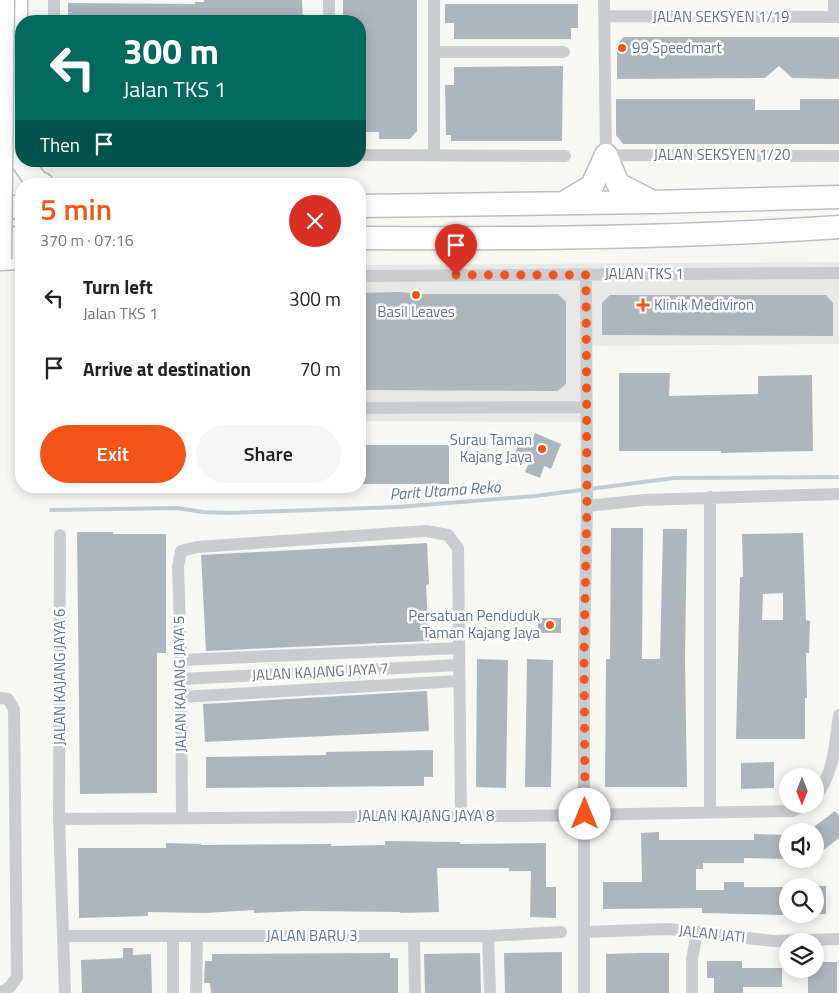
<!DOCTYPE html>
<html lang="en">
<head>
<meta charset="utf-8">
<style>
  :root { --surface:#fff; --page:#f6f6f6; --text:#202124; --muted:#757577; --accent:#f45517 }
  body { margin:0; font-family:"Titillium Web",sans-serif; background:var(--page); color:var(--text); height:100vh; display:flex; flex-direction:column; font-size:19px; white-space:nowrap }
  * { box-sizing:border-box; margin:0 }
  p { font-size:16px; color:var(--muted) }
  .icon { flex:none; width:28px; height:28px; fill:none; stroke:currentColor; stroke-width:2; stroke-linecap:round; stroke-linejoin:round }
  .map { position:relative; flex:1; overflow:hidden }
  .sheet { position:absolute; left:15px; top:178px; width:351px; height:315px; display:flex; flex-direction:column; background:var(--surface); border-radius:20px; box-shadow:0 2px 12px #0003 }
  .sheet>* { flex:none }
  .top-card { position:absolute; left:15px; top:15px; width:351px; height:152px; border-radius:20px; box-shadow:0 2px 12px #0003; background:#00695c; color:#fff; overflow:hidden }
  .needle { width:32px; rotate:180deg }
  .tools { position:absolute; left:779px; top:768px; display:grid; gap:10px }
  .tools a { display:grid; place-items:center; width:45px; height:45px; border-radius:50%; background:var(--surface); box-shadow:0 2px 12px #0003; font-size:25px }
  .pin { position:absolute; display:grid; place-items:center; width:42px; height:42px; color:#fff; margin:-51px -21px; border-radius:50% 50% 50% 0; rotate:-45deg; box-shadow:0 0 5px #0007 }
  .pin .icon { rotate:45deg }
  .me { position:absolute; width:55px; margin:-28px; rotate:0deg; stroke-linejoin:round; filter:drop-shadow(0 0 4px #0008) }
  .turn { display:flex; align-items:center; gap:18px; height:105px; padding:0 25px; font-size:22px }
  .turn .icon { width:65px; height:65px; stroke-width:2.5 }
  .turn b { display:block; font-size:35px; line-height:42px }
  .then { display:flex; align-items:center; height:48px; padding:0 25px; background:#0003; gap:10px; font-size:19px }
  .round { display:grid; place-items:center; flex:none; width:52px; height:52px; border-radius:26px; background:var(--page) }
  .head { display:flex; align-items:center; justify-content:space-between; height:85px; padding:0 25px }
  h1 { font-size:30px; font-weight:600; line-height:38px; color:var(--accent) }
  .cta { display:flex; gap:10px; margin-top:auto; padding:10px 25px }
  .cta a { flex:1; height:58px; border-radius:30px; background:var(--accent); color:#fff; font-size:20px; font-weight:600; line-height:58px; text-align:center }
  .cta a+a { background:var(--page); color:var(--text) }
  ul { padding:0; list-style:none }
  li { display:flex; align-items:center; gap:15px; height:70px; padding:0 25px }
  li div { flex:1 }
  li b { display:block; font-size:19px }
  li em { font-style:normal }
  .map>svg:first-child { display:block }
  .built { fill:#e8e9e7 }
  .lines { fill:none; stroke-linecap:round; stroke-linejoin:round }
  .stream { stroke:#c1ccd2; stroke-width:4 }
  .building { fill:#aeb6bd; fill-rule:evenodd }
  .motorway-casing { stroke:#bbbec1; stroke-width:25 }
  .minor { stroke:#cacdd0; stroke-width:12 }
  .motorway { stroke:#fff; stroke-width:22 }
  .motorway-bridge-casing { stroke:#bbbec1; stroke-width:25; stroke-linecap:butt }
  .motorway-bridge { stroke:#fff; stroke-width:22 }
  .route { stroke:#f45517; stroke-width:9; stroke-dasharray:0 16.2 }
  .poi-dot { fill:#f45517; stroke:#fff; stroke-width:2 }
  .labels { text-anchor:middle; stroke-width:5; stroke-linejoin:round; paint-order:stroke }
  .street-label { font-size:15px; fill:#637688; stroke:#fff }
  .poi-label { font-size:15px; fill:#637688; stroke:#fff; text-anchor:start }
  .water-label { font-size:16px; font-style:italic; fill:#5f7884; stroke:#fff }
</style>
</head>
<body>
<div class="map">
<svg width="839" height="993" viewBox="0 0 839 993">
  <rect width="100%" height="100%" fill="#f7f8f4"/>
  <path class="built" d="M 839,262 L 839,344 L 586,346 L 586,422 L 360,421 L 360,265 Z"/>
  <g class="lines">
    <path class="stream" d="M 51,510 L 177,508 L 203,512 L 229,513 L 398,507 L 535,496 L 674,478 L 839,477"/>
  </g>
  <path class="building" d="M 204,0 L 302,0 L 303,21 L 68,21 L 68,3 L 195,4 L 195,2 L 204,2 Z
    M 343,0 L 417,0 L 417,131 L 410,139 L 379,139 L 379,132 L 360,132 L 360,21 L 343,21 Z
    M 445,4 L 578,4 L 578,28 L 571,28 L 571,39 L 454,39 L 454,23 L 445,23 Z
    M 624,37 L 839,37 L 839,79 L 792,78 L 779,66 L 765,78 L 617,79 L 617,44 Z
    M 563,66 L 562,141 L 451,141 L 451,135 L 446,135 L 445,85 L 454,85 L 454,67 Z
    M 616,99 L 755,99 L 755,110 L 800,110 L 800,99 L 839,99 L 839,144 L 623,144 L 616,135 Z
    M 398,292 L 421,294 L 558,294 L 566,302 L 566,384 L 558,391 L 360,390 L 360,293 Z
    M 610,295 L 826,295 L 833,303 L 833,336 L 602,335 L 602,303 Z
    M 619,373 L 670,373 L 669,396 L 758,394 L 758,376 L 812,375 L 813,451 L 721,453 L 721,451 L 619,451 Z
    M 535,433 L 561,444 L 551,469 L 544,466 L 540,478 L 525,472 L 530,460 L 514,454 L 519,444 L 525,447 L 528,442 L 531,443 Z
    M 360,445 L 449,445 L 449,484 L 360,484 Z
    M 611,528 L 643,528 L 642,659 L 660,659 L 663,529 L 687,529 L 685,658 L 687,787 L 605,787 L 606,659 L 610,659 Z
    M 77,532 L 113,532 L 113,534 L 166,534 L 166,653 L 157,653 L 157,793 L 80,794 Z
    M 803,533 L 806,620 L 810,621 L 809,653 L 806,653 L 807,698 L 805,698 L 805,739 L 736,739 L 740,577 L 743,577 L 742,534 ZM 783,593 L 783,620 L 762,620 L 763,594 Z
    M 427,543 L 429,584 L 426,585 L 429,641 L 206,651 L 201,555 Z
    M 538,618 L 561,618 L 561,633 L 538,633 Z
    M 477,659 L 508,660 L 506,788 L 476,787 Z
    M 527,659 L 553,660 L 551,787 L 525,787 Z
    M 427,691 L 429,731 L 205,742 L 203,704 Z
    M 433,750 L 433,777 L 424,777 L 424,786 L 206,788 L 206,757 L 326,755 L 326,752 Z
    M 774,762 L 774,788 L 741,789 L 741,763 Z
    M 835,811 L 839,816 L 839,838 L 822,851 L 815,842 L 815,826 Z
    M 659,832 L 659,840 L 754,840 L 754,834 L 788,835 L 787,859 L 744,858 L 744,863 L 703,863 L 703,869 L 696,869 L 696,890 L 724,890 L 724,882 L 744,882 L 744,887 L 783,887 L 783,915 L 702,913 L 702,908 L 603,909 L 603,882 L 642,882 L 641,833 Z
    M 385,841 L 460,842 L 460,844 L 546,843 L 546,887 L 556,887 L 556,918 L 530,917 L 531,871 L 509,871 L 509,868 L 437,868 L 439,912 L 400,913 L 400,912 L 304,911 L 254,913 L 254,910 L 205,913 L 148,912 L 148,916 L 79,918 L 78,848 L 166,848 L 166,843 L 201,844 L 201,845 L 331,844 L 331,846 L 385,845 Z
    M 815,886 L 826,886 L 826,914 L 815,914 Z
    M 123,948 L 133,948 L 133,955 L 151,954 L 152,993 L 82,993 L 81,960 L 123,958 Z
    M 562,952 L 562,993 L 505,993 L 504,953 Z
    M 390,953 L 390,958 L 398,958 L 398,993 L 211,993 L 210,983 L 204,983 L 205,961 L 212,961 L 212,954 Z
    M 480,953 L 481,993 L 425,993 L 424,954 Z
    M 640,953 L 669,953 L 669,993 L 606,993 L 606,954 Z
    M 707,961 L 742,961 L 742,968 L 782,968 L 782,987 L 743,987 L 743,993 L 714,993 L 714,978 L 707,978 Z
    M 815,962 L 837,962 L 837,993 L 808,993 L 808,969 L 815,969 Z"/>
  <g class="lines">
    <defs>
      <path id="motorway" d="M 16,0 L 17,137 L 21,157
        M 606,155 L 618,184 L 651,201
        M 22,161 L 36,181 L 42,184
        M 565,202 L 592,186 L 606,155
        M 360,206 L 653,202 L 839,197
        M 0,207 L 21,207
        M 360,238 C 519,239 680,238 839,227
        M 0,239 L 21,238
        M 0,259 L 21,258"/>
    </defs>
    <use href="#motorway" class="motorway-casing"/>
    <path class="minor" d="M 329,0 L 329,21
      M 604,0 L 606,155 L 839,156
      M 834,0 L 834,17
      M 604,16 L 839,17
      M 54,21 L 54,0
      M 434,52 L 564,52
      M 360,155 L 565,156
      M 434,155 L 434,0
      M 360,276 L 839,273
      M 360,408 L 586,407
      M 587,506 L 644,500 L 839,494
      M 60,535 L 59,819 L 65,993
      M 181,660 L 459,648
      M 181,679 L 459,665
      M 181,697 L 459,681
      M 0,698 L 8,699 L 14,709 L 17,977 L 10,987 L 0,993
      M 815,797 C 834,775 835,743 839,715
      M 710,812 L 710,497
      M 182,818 L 181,660 L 178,567 L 181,551 L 197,547 L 426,531 L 448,535 L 458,548 L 461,816
      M 59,819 L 522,816 L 792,811 L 807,804
      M 584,932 L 669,929 L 774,941 L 839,939
      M 63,936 L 488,936 L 561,932
      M 414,936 L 415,993
      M 488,936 L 490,993
      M 173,993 L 173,936
      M 196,993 L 197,936
      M 584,993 L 584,653 L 587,506 L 586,275
      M 692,993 L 692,959 L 697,932"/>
    <use href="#motorway" class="motorway"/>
    <defs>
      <path id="motorway-bridge" d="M 0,259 L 3,0"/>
    </defs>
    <use href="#motorway-bridge" class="motorway-bridge-casing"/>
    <use href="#motorway-bridge" class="motorway-bridge"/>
  </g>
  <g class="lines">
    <path class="route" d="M 456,275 L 586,275 L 587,506 L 584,653 L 585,814"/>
  </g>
  <g class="poi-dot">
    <circle cx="622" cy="48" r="5"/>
    <circle cx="416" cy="295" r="5"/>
    <path d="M640.5 297.5h5v5h5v5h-5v5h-5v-5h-5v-5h5z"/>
    <circle cx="542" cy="449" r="5"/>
    <circle cx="550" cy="625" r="5"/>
  </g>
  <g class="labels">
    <g class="street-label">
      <text x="721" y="22">JALAN SEKSYEN 1/19</text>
      <text x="722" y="160">JALAN SEKSYEN 1/20</text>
      <text x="644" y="279">JALAN TKS 1</text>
      <text transform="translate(320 672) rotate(-3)" y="5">JALAN KAJANG JAYA 7</text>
      <text transform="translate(60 677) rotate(-90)" y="5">JALAN KAJANG JAYA 6</text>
      <text transform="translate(180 684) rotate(-91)" y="5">JALAN KAJANG JAYA 5</text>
      <text x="426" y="821">JALAN KAJANG JAYA 8</text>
      <text transform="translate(712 934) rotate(6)" y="5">JALAN JATI</text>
      <text x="312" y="941">JALAN BARU 3</text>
    </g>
    <g class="poi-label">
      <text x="632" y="53">99 Speedmart</text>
      <text x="654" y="310">Klinik Mediviron</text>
      <text x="416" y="317" text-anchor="middle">Basil Leaves</text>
      <text x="532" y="445" text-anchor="end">Surau Taman<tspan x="532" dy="17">Kajang Jaya</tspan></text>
      <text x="540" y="621" text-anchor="end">Persatuan Penduduk<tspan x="540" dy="17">Taman Kajang Jaya</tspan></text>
    </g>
    <g class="water-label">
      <text transform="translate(445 490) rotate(-4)" y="6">Parit Utama Reko</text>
    </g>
  </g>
</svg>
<div class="tools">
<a><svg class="needle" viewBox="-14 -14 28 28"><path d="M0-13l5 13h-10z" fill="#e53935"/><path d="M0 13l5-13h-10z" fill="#757577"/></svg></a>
<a><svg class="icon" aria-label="sound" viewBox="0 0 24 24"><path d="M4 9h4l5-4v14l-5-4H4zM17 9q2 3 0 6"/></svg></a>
<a><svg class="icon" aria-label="search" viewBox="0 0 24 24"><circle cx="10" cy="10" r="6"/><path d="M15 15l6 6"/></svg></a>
<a><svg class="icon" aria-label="layers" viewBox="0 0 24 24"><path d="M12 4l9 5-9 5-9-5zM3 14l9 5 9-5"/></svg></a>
</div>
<div class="pin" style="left:456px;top:275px;background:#d93025"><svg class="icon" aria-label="arrive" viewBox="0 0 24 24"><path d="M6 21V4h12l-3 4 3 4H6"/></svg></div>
<svg class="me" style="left:585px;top:814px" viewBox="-20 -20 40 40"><circle r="19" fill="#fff"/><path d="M0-13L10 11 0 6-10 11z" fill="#f45517"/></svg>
<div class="top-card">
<div class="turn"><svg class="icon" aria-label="left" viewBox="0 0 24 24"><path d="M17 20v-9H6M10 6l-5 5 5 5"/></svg><div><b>300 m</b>Jalan TKS 1</div></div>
<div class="then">Then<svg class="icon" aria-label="arrive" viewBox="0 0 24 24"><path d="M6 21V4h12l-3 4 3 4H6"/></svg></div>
</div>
<section class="sheet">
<div class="head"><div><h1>5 min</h1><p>370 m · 07:16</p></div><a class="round" style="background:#d93025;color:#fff"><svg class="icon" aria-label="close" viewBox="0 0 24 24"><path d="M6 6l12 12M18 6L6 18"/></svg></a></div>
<ul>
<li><svg class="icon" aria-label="left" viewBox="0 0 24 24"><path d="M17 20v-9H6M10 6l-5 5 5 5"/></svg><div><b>Turn left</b><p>Jalan TKS 1</p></div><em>300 m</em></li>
<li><svg class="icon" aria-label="arrive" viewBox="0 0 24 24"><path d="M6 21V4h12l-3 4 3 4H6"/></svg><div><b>Arrive at destination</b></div><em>70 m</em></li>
</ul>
<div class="cta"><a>Exit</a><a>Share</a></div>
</section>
</div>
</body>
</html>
